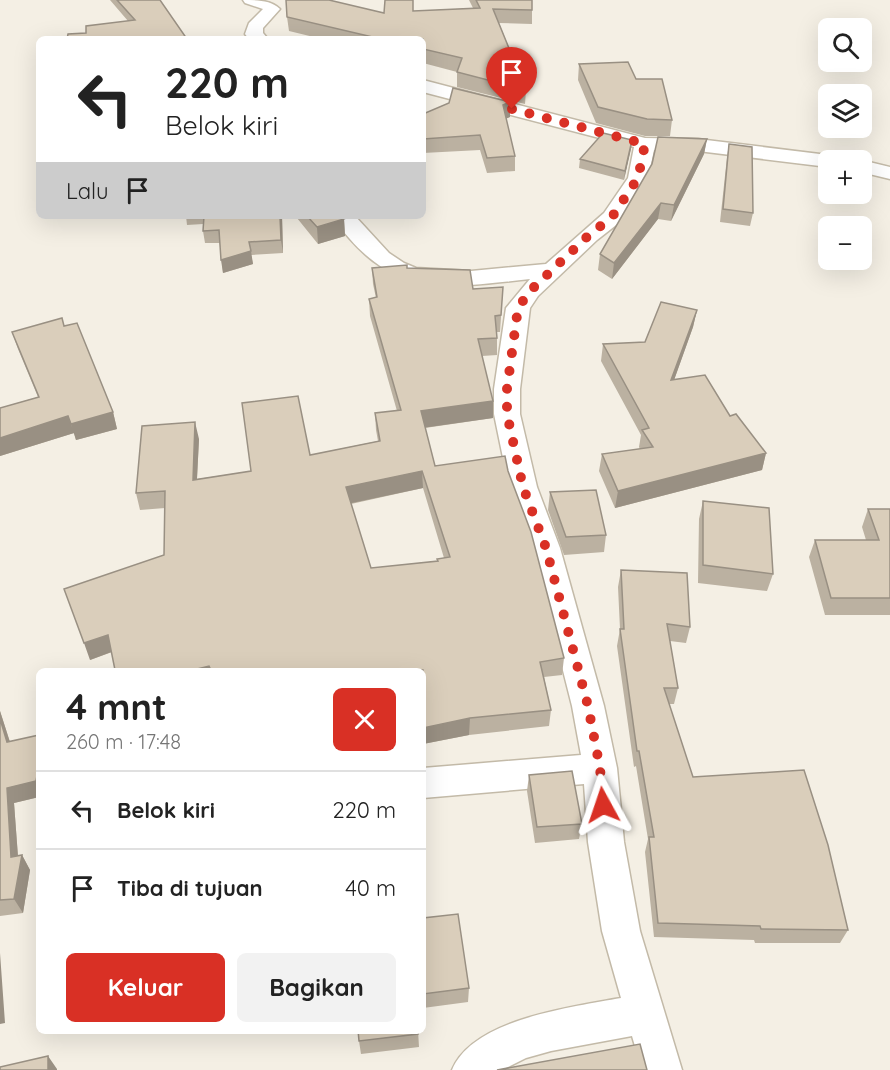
<!DOCTYPE html>
<html lang="id">
<head>
<meta charset="utf-8">
<style>
  :root { --surface:#fff; --page:#f2f2f2; --text:#222; --muted:#767676; --line:#e0e0e0; --accent:#d93025 }
  body { margin:0; font-family:Quicksand,sans-serif; background:var(--page); color:var(--text); height:100vh; display:flex; flex-direction:column; font-size:22px; white-space:nowrap }
  * { box-sizing:border-box; margin:0 }
  p { font-size:20px; color:var(--muted) }
  .icon { flex:none; width:33px; height:33px; fill:none; stroke:currentColor; stroke-width:2; stroke-linecap:round; stroke-linejoin:round }
  .map { position:relative; flex:1; overflow:hidden }
  .drawer { position:absolute; left:36px; top:668px; width:390px; height:366px; display:flex; flex-direction:column; background:var(--surface); border-radius:9px; box-shadow:0 6px 24px #0002 }
  .drawer>* { flex:none }
  .banner { position:absolute; left:36px; top:36px; width:390px; height:183px; border-radius:9px; box-shadow:0 6px 24px #0002; background:#fff; color:var(--text); overflow:hidden }
  .fabs { position:absolute; left:818px; top:18px; display:grid; gap:12px }
  .fabs a { display:grid; place-items:center; width:54px; height:54px; border-radius:9px; background:var(--surface); box-shadow:0 6px 24px #0002; font-size:30px }
  .pin { position:absolute; display:grid; place-items:center; width:51px; height:51px; color:#fff; margin:-62px -26px; border-radius:50% 50% 50% 0; rotate:-45deg; box-shadow:0 0 6px #0007 }
  .pin .icon { rotate:45deg }
  .me { position:absolute; width:66px; margin:-33px; rotate:355deg; stroke-linejoin:round; filter:drop-shadow(0 0 4px #0008) }
  .turn { display:flex; align-items:center; gap:21px; height:126px; padding:0 30px; font-size:27px }
  .turn .icon { width:78px; height:78px; stroke-width:2.5 }
  .turn b { display:block; font-size:42px; line-height:51px }
  .then { display:flex; align-items:center; height:57px; padding:0 30px; background:#0003; gap:12px; font-size:22px }
  .round { display:grid; place-items:center; flex:none; width:63px; height:63px; border-radius:9px; background:var(--page) }
  .summary { display:flex; align-items:center; justify-content:space-between; height:102px; padding:0 30px }
  h1 { font-size:36px; font-weight:700; line-height:45px }
  .primary-button { display:flex; gap:12px; margin-top:auto; padding:12px 30px }
  .primary-button a { flex:1; height:69px; border-radius:9px; background:var(--accent); color:#fff; font-size:24px; font-weight:700; line-height:69px; text-align:center }
  .primary-button a+a { background:var(--page); color:var(--text) }
  ul { padding:0; list-style:none }
  li { display:flex; align-items:center; gap:18px; height:78px; padding:0 30px; border-top:2px solid var(--line) }
  li div { flex:1 }
  li b { display:block; font-size:22px }
  li em { font-style:normal }
  .map>svg:first-child { display:block }
  .lines { fill:none; stroke-linecap:round; stroke-linejoin:round }
  .minor-casing { stroke:#c3baa8; stroke-width:3 }
  .minor { fill:#fff; fill-rule:evenodd }
  .wall { fill:#bbb1a1; fill-rule:evenodd }
  .shaded-wall { fill:#999083 }
  .building { fill:#dacebb; stroke:#999083; stroke-width:1.5; fill-rule:evenodd }
  .route { stroke:#d93025; stroke-width:10; stroke-dasharray:0 18 }
</style>
</head>
<body>
<div class="map">
<svg width="890" height="1070" viewBox="0 0 890 1070">
  <rect width="100%" height="100%" fill="#f4efe4"/>
  <g class="lines">
    <defs>
      <path id="minor" d="M 243,0 C 257,0 271,0 280,9 L 263,28 L 263,33 L 268,39 L 249,39 L 245,34 L 249,23 L 263,9 L 245,3 Z
        M 423,80 L 645,138 L 698,139 L 828,155 L 835,157 L 838,160 L 828,160 L 828,167 L 698,151 L 654,150 L 648,178 L 620,222 L 597,240 L 538,296 L 530,308 L 520,389 L 520,414 L 537,487 L 560,548 L 604,706 L 617,768 L 624,842 L 640,931 L 682,1070 L 642,1070 L 632,1036 L 551,1051 L 526,1058 L 502,1070 L 452,1070 C 473,1019 572,1007 621,998 L 602,931 L 588,842 L 584,784 L 423,798 L 423,768 L 581,755 L 572,706 L 532,548 L 509,487 L 494,414 L 494,389 L 506,308 L 530,279 C 440,289 389,298 332,216 L 355,216 L 389,253 L 404,263 L 416,268 L 471,271 L 546,264 L 604,213 L 628,178 L 634,147 L 423,92 Z
        M 859,160 L 861,160 L 890,167 L 890,179 L 861,172 L 861,160 Z"/>
    </defs>
    <use href="#minor" class="minor-casing"/>
    <use href="#minor" class="minor"/>
  </g>
  <path class="wall" d="M 110,0 L 160,0 L 187,39 L 86,33 L 128,21 Z
    M 469,0 L 532,0 L 532,24 L 499,23 L 526,90 L 525,104 L 457,87 L 457,72 L 423,63 L 423,39 L 322,39 L 289,31 L 287,17 L 384,13 L 473,8 Z
    M 579,64 L 636,79 L 672,120 L 670,136 L 645,136 L 596,123 L 578,80 Z
    M 510,102 L 510,117 L 506,118 L 515,156 L 515,171 L 487,173 L 480,150 L 423,153 L 423,114 Z
    M 707,139 L 704,154 L 671,221 L 658,219 L 612,279 L 598,270 L 600,254 Z
    M 632,140 L 624,180 L 579,168 L 580,159 Z
    M 729,144 L 753,213 L 750,226 L 720,222 L 727,157 Z
    M 186,216 L 282,216 L 283,253 L 251,255 L 253,264 L 223,273 L 220,243 L 205,243 L 203,231 L 203,224 L 187,225 Z
    M 297,216 L 341,216 L 344,219 L 345,236 L 318,244 L 297,218 Z
    M 372,268 L 407,268 L 473,289 L 503,287 L 500,332 L 497,332 L 497,355 L 482,356 L 493,418 L 425,428 L 435,466 L 508,471 L 564,658 L 562,675 L 544,677 L 551,710 L 549,726 L 469,735 L 423,744 L 423,670 L 115,670 L 112,652 L 90,660 L 164,555 L 165,508 L 140,510 L 136,493 L 199,439 L 197,479 L 251,471 L 310,455 L 378,441 L 376,430 L 375,413 L 397,411 L 370,316 L 369,299 L 376,298 L 373,284 ZM 423,488 L 444,558 L 437,559 L 437,561 L 371,568 L 351,504 Z
    M 697,310 L 693,327 L 674,380 L 730,416 L 766,453 L 762,470 L 615,508 L 599,471 L 602,454 L 640,449 L 639,447 L 641,435 L 601,361 L 603,344 L 645,342 Z
    M 65,326 L 113,412 L 117,429 L 76,440 L 74,433 L 0,456 L 0,408 L 38,397 L 18,349 L 12,332 Z
    M 550,492 L 606,535 L 604,552 L 564,555 L 548,510 Z
    M 703,501 L 773,574 L 767,591 L 698,583 L 699,519 Z
    M 868,509 L 890,509 L 890,615 L 825,615 L 809,557 L 815,540 L 866,540 L 862,527 Z
    M 621,570 L 690,627 L 686,643 L 670,641 L 678,688 L 674,704 L 669,704 L 693,777 L 848,930 L 840,943 L 755,943 L 754,940 L 654,937 L 645,852 L 648,839 L 636,766 L 634,767 L 617,646 L 620,629 L 618,587 Z
    M 0,711 L 10,742 L 39,735 L 39,797 L 14,803 L 18,856 L 22,855 L 30,870 L 23,913 L 0,916 Z
    M 529,775 L 582,824 L 579,839 L 535,843 L 527,791 Z
    M 423,918 L 469,988 L 468,1002 L 423,1008 Z
    M 418,1030 L 419,1047 L 361,1054 L 359,1041 Z"/>
  <path class="shaded-wall" d="M 510,102 L 510,117 L 503,120 L 503,105 Z
    M 707,139 L 704,154 L 671,221 L 674,205 Z
    M 632,140 L 631,149 L 624,180 L 625,171 Z
    M 661,203 L 658,219 L 612,279 L 614,263 Z
    M 280,216 L 282,216 L 283,253 L 281,240 Z
    M 344,219 L 345,236 L 318,244 L 317,227 Z
    M 251,251 L 253,264 L 223,273 L 221,260 Z
    M 697,310 L 693,327 L 668,397 L 671,380 Z
    M 493,401 L 493,418 L 422,428 L 421,411 Z
    M 113,412 L 117,429 L 76,440 L 71,424 Z
    M 68,416 L 74,433 L 0,456 L 0,438 Z
    M 195,422 L 199,439 L 196,497 L 193,480 Z
    M 766,453 L 762,470 L 615,508 L 618,491 Z
    M 422,471 L 423,488 L 347,504 L 346,487 Z
    M 108,635 L 114,651 L 90,660 L 84,643 Z
    M 209,666 L 210,670 L 193,670 Z
    M 0,711 L 15,758 L 7,742 L 0,719 Z
    M 470,718 L 469,735 L 423,744 L 423,728 Z
    M 39,766 L 39,797 L 14,803 L 19,871 L 11,857 L 7,788 Z
    M 22,855 L 30,870 L 23,913 L 14,899 Z
    M 0,953 L 5,1023 L 0,1024 Z
    M 48,1056 L 57,1069 L 57,1070 L 48,1070 Z"/>
  <path class="building" d="M 117,0 L 160,0 L 187,39 L 67,39 L 68,34 L 86,33 L 86,26 L 135,20 Z
    M 286,0 L 329,0 L 384,13 L 385,0 L 413,0 L 413,11 L 480,8 L 476,0 L 532,0 L 532,10 L 493,9 L 526,90 L 457,72 L 462,58 L 423,49 L 423,39 L 381,39 L 287,17 Z
    M 628,62 L 636,79 L 662,79 L 672,120 L 647,119 L 598,107 L 579,64 Z
    M 453,88 L 510,102 L 503,105 L 515,156 L 487,158 L 480,135 L 423,139 L 423,114 L 449,103 Z
    M 603,133 L 632,140 L 625,171 L 580,159 Z
    M 658,137 L 707,139 L 674,205 L 661,203 L 614,263 L 600,254 L 652,164 Z
    M 729,144 L 752,147 L 753,213 L 723,209 Z
    M 204,216 L 280,216 L 281,240 L 249,242 L 251,251 L 221,260 L 219,230 L 203,231 Z
    M 307,216 L 341,216 L 344,219 L 317,227 Z
    M 407,265 L 407,268 L 470,270 L 473,289 L 503,287 L 501,315 L 495,316 L 497,338 L 478,339 L 493,401 L 421,411 L 435,466 L 505,456 L 508,471 L 531,532 L 564,658 L 540,662 L 551,710 L 470,718 L 423,728 L 423,670 L 211,670 L 209,666 L 193,670 L 115,670 L 108,635 L 84,643 L 64,589 L 164,555 L 165,491 L 136,493 L 142,426 L 195,422 L 193,480 L 251,471 L 242,403 L 298,396 L 310,455 L 380,441 L 375,413 L 401,410 L 369,299 L 377,297 L 372,268 ZM 422,471 L 450,557 L 437,559 L 438,561 L 371,568 L 346,487 Z
    M 661,302 L 697,310 L 671,380 L 705,375 L 730,416 L 736,414 L 766,453 L 618,491 L 602,454 L 653,447 L 642,430 L 649,428 L 603,344 L 645,342 Z
    M 62,318 L 64,326 L 77,323 L 113,412 L 71,424 L 68,416 L 0,438 L 0,408 L 39,397 L 12,332 Z
    M 596,490 L 606,535 L 566,537 L 550,492 Z
    M 703,501 L 769,508 L 773,574 L 703,565 Z
    M 868,509 L 890,509 L 890,598 L 831,598 L 815,540 L 879,540 Z
    M 621,570 L 687,573 L 690,627 L 667,624 L 678,688 L 664,688 L 693,777 L 804,770 L 828,845 L 848,930 L 761,929 L 760,926 L 658,923 L 649,837 L 654,837 L 639,751 L 637,751 L 620,629 L 624,629 Z
    M 0,719 L 7,742 L 39,735 L 39,766 L 36,781 L 7,788 L 11,857 L 22,855 L 14,899 L 0,900 Z
    M 572,771 L 582,824 L 537,827 L 529,775 Z
    M 458,914 L 469,988 L 423,994 L 423,918 Z
    M 358,1030 L 418,1030 L 418,1034 L 359,1041 Z
    M 640,1044 L 647,1070 L 497,1070 Z
    M 48,1056 L 48,1070 L 0,1070 L 0,1067 Z"/>
  <g class="lines">
    <path class="route" d="M 512,109 L 645,144 L 638,178 L 612,217 L 589,235 L 530,291 L 518,308 L 507,389 L 507,414 L 523,487 L 546,548 L 588,706 L 600,768 L 603,805"/>
  </g>
</svg>
<div class="fabs">
<a><svg class="icon" aria-label="search" viewBox="0 0 24 24"><circle cx="10" cy="10" r="6"/><path d="M15 15l6 6"/></svg></a>
<a><svg class="icon" aria-label="layers" viewBox="0 0 24 24"><path d="M12 4l9 5-9 5-9-5zM3 14l9 5 9-5"/></svg></a>
<a>+</a>
<a>−</a>
</div>
<div class="pin" style="left:512px;top:109px;background:#d93025"><svg class="icon" aria-label="arrive" viewBox="0 0 24 24"><path d="M6 21V4h12l-3 4 3 4H6"/></svg></div>
<svg class="me" style="left:603px;top:805px" viewBox="-20 -20 40 40"><path d="M0-17L14 15 0 8-14 15z" fill="#d93025" stroke="#fff" stroke-width="4"/></svg>
<div class="banner">
<div class="turn"><svg class="icon" aria-label="left" viewBox="0 0 24 24"><path d="M17 20v-9H6M10 6l-5 5 5 5"/></svg><div><b>220 m</b>Belok kiri</div></div>
<div class="then">Lalu<svg class="icon" aria-label="arrive" viewBox="0 0 24 24"><path d="M6 21V4h12l-3 4 3 4H6"/></svg></div>
</div>
<section class="drawer">
<div class="summary"><div><h1>4 mnt</h1><p>260 m · 17:48</p></div><a class="round" style="background:#d93025;color:#fff"><svg class="icon" aria-label="close" viewBox="0 0 24 24"><path d="M6 6l12 12M18 6L6 18"/></svg></a></div>
<ul>
<li><svg class="icon" aria-label="left" viewBox="0 0 24 24"><path d="M17 20v-9H6M10 6l-5 5 5 5"/></svg><div><b>Belok kiri</b></div><em>220 m</em></li>
<li><svg class="icon" aria-label="arrive" viewBox="0 0 24 24"><path d="M6 21V4h12l-3 4 3 4H6"/></svg><div><b>Tiba di tujuan</b></div><em>40 m</em></li>
</ul>
<div class="primary-button"><a>Keluar</a><a>Bagikan</a></div>
</section>
</div>
</body>
</html>
